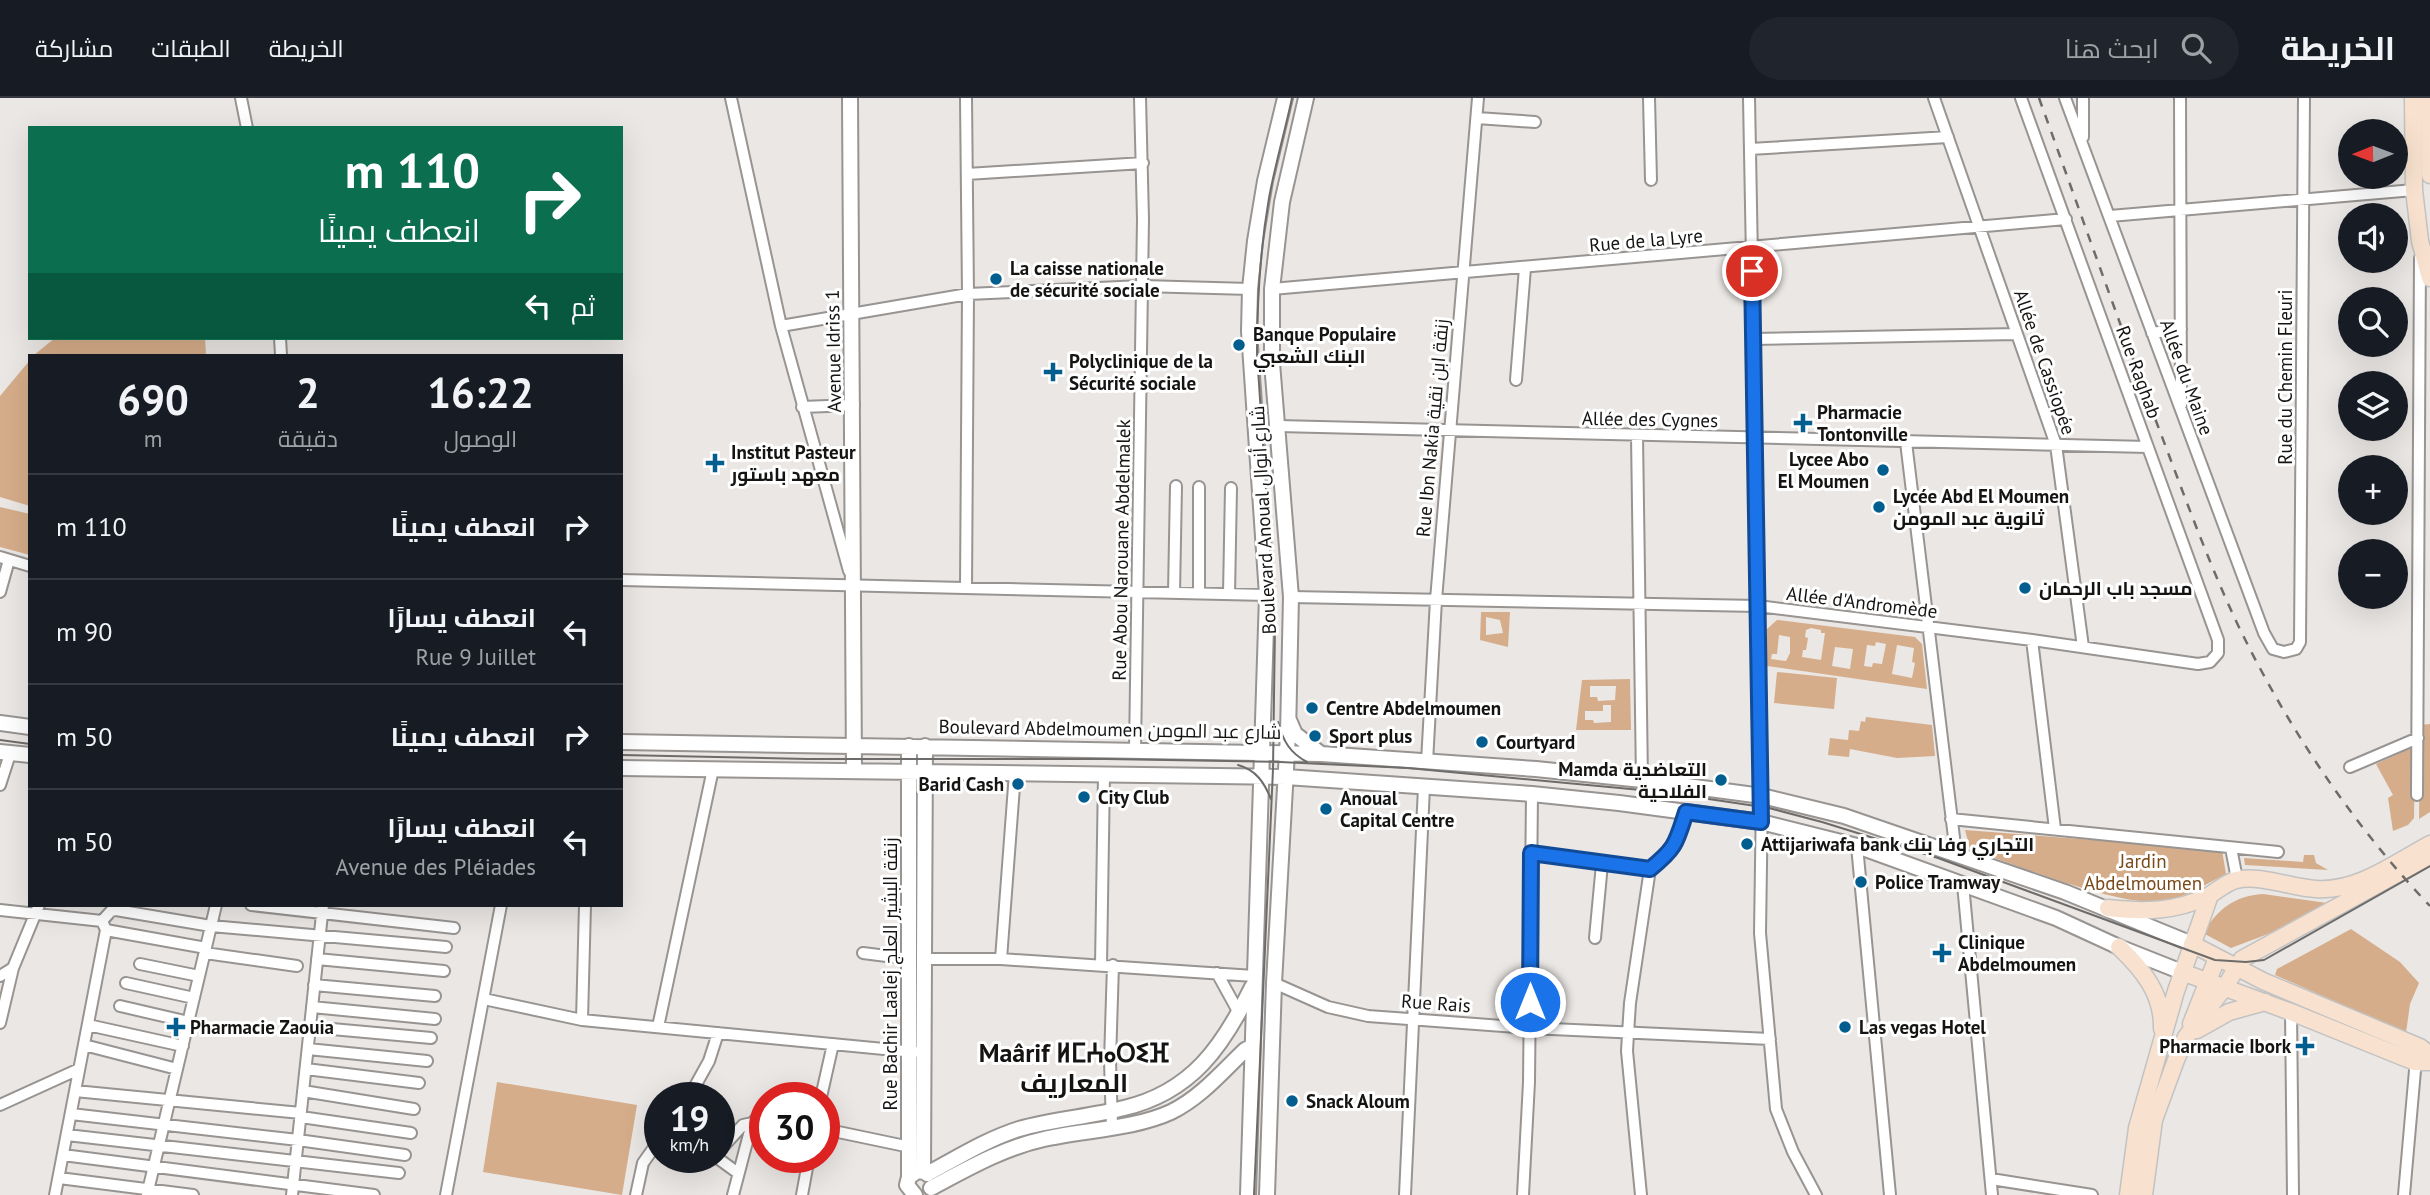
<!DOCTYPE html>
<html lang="ar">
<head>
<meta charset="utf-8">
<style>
  :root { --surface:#171b24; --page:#20242c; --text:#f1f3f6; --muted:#9ea1a6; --line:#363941 }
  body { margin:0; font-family:"PT Sans",Cairo,"Noto Sans Tifinagh",sans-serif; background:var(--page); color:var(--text); direction:rtl; height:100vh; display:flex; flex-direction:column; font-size:26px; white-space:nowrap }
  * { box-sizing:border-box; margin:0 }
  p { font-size:23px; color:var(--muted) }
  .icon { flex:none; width:38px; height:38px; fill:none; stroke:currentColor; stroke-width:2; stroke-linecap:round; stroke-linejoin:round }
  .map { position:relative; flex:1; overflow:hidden; direction:ltr }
  .sheet { position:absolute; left:28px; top:256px; width:595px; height:553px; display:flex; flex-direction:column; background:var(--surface); border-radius:0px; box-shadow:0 7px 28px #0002; direction:rtl }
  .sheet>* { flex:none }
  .hud { position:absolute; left:28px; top:28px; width:595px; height:214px; border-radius:0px; box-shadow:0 7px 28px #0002; direction:rtl; background:#0b6e4f; color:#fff; overflow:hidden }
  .needle { width:46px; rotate:269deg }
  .controls { position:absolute; left:2338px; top:21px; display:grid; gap:14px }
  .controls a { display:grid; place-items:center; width:70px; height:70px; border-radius:50%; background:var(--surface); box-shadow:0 7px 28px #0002; font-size:35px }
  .speed { position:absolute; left:644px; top:984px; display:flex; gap:14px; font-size:35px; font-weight:700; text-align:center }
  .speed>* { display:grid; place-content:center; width:91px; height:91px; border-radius:50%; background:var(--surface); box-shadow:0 7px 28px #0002; line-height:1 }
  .speed small { font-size:18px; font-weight:400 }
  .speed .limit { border:10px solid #d22; background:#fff; color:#111 }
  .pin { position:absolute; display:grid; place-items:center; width:60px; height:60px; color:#fff; margin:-30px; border:4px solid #fff; border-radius:50%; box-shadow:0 2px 7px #0007 }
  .me { position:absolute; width:77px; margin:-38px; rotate:0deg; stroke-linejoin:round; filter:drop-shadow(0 0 5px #0008) }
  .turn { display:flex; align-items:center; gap:24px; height:147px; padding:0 28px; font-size:32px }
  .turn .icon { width:91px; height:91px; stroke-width:2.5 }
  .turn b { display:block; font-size:49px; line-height:60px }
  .then { display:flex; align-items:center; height:66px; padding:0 28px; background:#0003; gap:14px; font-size:26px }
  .eta { display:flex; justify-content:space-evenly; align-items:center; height:119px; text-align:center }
  .eta b { font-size:42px; font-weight:800; line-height:49px }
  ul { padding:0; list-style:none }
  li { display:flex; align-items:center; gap:21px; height:105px; padding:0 28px; border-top:2px solid var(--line) }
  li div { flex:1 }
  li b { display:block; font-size:26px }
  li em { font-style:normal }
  header { display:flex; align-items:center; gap:42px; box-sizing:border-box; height:98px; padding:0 35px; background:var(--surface); border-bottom:2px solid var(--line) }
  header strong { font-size:33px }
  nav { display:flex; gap:38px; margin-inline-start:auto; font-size:24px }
  .search { width:490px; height:63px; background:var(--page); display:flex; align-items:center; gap:18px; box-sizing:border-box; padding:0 24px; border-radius:38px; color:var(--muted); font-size:26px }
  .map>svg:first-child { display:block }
  .green { fill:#d6ad8a; fill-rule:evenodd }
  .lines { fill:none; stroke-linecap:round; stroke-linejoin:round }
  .street-casing { stroke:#979492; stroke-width:14 }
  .secondary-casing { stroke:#979492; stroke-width:18 }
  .primary-casing { stroke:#c2c2c2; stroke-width:19 }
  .street { stroke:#fff; stroke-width:10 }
  .secondary { stroke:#fff; stroke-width:14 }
  .primary { stroke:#f8e2cf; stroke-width:16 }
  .tram { stroke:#6e6c6a; stroke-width:2 }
  .rail { stroke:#6e6c6a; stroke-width:2.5; stroke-dasharray:9 9; stroke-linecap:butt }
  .route-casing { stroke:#114b97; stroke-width:18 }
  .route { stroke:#1a73e8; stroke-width:12 }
  .poi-dot { fill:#025e8f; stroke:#fff; stroke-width:2.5 }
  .labels { text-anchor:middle; stroke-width:6; stroke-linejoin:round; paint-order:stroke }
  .street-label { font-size:19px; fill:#151413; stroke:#fff }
  .poi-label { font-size:19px; font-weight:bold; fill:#151413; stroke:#fff; text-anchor:start }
  .park-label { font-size:19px; fill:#7a4918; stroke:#fff }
  .district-label { font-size:26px; font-weight:bold; fill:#151413; stroke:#fff }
</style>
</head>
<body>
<header>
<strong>الخريطة</strong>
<div class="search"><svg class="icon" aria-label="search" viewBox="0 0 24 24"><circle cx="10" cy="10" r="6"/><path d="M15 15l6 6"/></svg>ابحث هنا</div>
<nav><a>الخريطة</a><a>الطبقات</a><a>مشاركة</a></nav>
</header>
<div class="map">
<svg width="2430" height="1097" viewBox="0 0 2430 1097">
  <rect width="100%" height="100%" fill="#eae7e4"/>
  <path class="green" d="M 55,240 L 205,240 L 206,257 L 34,257 Z
    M 30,262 L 30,408 L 0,399 L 0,298 Z
    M 0,409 L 30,416 L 30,457 L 0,449 Z
    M 1481,514 L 1510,514 L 1508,549 L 1480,542 ZM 1486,519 L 1500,522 L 1503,535 L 1486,537 Z
    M 1777,522 L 1915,539 L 1922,546 L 1927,591 L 1767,568 L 1767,531 ZM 1811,530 L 1821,532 L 1821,535 L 1825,535 L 1821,562 L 1802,559 L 1803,552 L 1806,552 L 1808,540 L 1805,539 L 1806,532 ZM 1779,537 L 1790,539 L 1790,555 L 1786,563 L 1771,561 L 1772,556 L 1777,556 ZM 1876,544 L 1886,546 L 1882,566 L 1873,565 L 1872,569 L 1864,568 L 1867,547 L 1875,548 ZM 1897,547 L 1914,550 L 1912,564 L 1915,565 L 1912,580 L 1892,576 ZM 1835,549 L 1853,551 L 1850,571 L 1832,568 Z
    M 1777,574 L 1837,580 L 1834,611 L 1774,605 Z
    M 1630,581 L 1631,632 L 1576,632 L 1582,582 ZM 1590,588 L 1616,588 L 1615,602 L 1598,603 L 1597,599 L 1590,599 ZM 1603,607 L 1611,607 L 1611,624 L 1594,625 L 1593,622 L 1585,622 L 1585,613 L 1603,613 Z
    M 1866,619 L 1932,627 L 1935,658 L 1897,660 L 1850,651 L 1849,659 L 1828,657 L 1830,640 L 1848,642 L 1849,632 L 1859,633 L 1861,623 L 1865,624 Z
    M 2430,626 L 2430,714 L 2419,721 L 2420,627 Z
    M 2415,648 L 2414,720 L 2408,727 L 2393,733 L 2388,700 L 2393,697 L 2376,666 Z
    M 1965,732 L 2222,752 L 2226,776 C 2208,785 2187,798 2167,803 C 2126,812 2014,766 1970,751 Z
    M 2304,757 L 2314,757 L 2316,765 L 2328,772 L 2245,767 L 2244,760 L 2303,764 Z
    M 2263,796 L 2327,805 L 2268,836 L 2231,850 L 2203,835 C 2218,811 2234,798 2263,796 Z
    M 2351,831 L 2400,864 L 2419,885 L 2410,906 L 2406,935 L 2275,877 L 2277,871 Z
    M 497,984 L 637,1007 L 622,1097 L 483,1074 Z"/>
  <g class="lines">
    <defs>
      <path id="street" d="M 241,0 L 247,30
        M 731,0 L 781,228 L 849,473
        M 1649,0 L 1651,82
        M 1749,0 L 1762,698 L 1760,835 L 1776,1011 L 1793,1054 L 1816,1097
        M 1934,0 L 2056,347 L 2083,549
        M 2065,0 L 2264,535 L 2273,551 L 2284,554 L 2296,551 L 2300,544 L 2304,0
        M 2083,0 L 2083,39
        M 2180,0 L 2181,307
        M 1477,20 L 1535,24
        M 1750,51 L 1948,39
        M 967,76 L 1143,65
        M 2110,118 L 2414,92
        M 1272,191 L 2066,121
        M 781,228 L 968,196 L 1142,188 L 1250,191
        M 2152,235 L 2181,231
        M 280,240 L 281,257
        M 1753,241 L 2017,236
        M 1516,282 L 1525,170
        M 802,309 L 854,307
        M 1278,328 L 2148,349
        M 1637,338 L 1642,682
        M 1906,344 L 1956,756
        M 0,459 L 30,468
        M 621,482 L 1267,497
        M 966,489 L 968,196 L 966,0
        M 0,494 L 9,462
        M 1174,495 L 1176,388
        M 1199,495 L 1199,389
        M 1229,496 L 1231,390
        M 1291,499 L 1758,508 L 2032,542 L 2198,566 L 2210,564 L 2218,555 L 2218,542 L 2021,0
        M 2032,542 L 2055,731
        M 1135,652 L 1143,121 L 1140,0
        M 1427,664 L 1436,502 L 1478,0
        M 2350,669 L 2418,640
        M 0,687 L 10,656
        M 2417,697 L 2420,160
        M 1951,721 L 2278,754
        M 1857,748 L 1890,1097
        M 2231,750 L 2237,781
        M 1531,755 L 1602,766 L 1595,840
        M 1602,766 L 1650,771
        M 1963,786 L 1992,1097
        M 251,807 L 454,830
        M 0,812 L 102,823
        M 102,823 L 111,813 L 116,812 L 211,828 L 446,849
        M 106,832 L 206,850
        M 205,855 L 297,868
        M 863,855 L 910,861
        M 317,861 L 444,873
        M 924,861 L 1001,861 L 1254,878
        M 1001,861 L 1015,675
        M 140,866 L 199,878
        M 1101,867 L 1104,677
        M 1217,875 L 1239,915
        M 0,878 L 13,870
        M 126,885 L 194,900
        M 1274,885 L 1328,909 L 1368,918 L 1530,930 L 1770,941
        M 314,887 L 435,898
        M 484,901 L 582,922 L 915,954
        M 120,908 L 189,924
        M 312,909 L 435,921
        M 2291,914 L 2293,1097
        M 582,922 L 585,807
        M 0,925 L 13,870 L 39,807
        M 88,927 L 183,948
        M 310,929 L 431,940
        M 658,929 L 713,671
        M 84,947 L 177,971
        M 308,951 L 427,963
        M 306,971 L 419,985
        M 75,993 L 301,1015
        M 303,993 L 414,1011
        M 689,999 L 709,963 L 718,935
        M 821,999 L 833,946
        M 0,1007 L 79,971
        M 71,1016 L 298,1042 L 405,1057
        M 301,1019 L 411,1035
        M 1112,1028 L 1110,963 L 1113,867
        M 824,1031 L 910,1049
        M 67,1037 L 399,1075
        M 719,1053 L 743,1027 L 752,1025 L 759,1018 L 765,1019
        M 63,1057 L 374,1097
        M 716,1059 L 738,1075
        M 59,1080 L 193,1097
        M 1991,1081 L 2092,1097
        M 55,1097 L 106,832 L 102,823
        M 147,1097 L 216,807
        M 292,1097 L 323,807
        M 446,1097 L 501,807
        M 636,1097 L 643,1065 L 660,1041
        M 733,1097 L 752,1025
        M 802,1097 L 809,1059
        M 1405,1097 L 1424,689
        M 1523,1097 L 1529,984 L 1532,696
        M 1641,1097 L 1627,953 L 1628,936 L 1630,905 L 1650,771 C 1675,751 1677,743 1686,714
        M 2404,1097 L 2416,961"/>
      <path id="secondary" d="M 850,0 L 854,673
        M 1289,622 L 1295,636 L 1321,656
        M 0,625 L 30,629
        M 621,644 L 1321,656 L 1536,671 L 1642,682 L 1762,698 L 1844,718 L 2065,794 L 2192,846
        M 0,654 L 30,657
        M 621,670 L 1286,679 L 1532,696 L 1619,705 L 1761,724 L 1857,748 L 2056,820 L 2119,849 L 2182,874
        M 923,1074 L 925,648
        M 927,1076 C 957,1060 987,1041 1019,1031 C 1053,1021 1090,1019 1124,1010 C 1192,994 1223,948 1252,889
        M 909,1079 L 909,648
        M 931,1090 C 967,1071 1003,1050 1044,1041 C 1084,1032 1134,1031 1171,1014 C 1200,1000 1222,974 1245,952 L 1252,948
        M 915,1097 L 907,1087 L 909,1079 L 916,1074
        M 1248,1097 L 1267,497 L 1249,233 L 1250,191 L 1255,143 L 1265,83 L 1285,0
        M 1267,1097 L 1274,885 L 1288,636 L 1291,499 L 1272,265 L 1272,191 L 1282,104 L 1306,0"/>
      <path id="primary" d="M 2413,0 L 2414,92 L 2420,143 L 2430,180
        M 2429,0 L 2430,77
        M 2108,810 C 2144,814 2175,814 2208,798 C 2217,793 2225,785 2236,782 C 2259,776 2293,790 2316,791 C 2357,794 2395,765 2430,746
        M 2192,846 L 2263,883 L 2420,949 L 2430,957
        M 2119,849 C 2143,872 2163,896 2162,931
        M 2182,874 L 2291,914 L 2415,964 L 2430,964
        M 2191,926 L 2217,860
        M 2197,932 L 2229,914 L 2265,904
        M 2128,1097 L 2137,1030 L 2176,893 L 2210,797
        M 2144,1097 L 2154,1022 L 2176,962 L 2186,939 L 2225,889 L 2242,861 L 2430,758"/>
    </defs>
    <use href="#street" class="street-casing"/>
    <use href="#secondary" class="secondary-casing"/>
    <use href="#primary" class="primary-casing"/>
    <use href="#street" class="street"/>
    <use href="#secondary" class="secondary"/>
    <use href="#primary" class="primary"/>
    <path class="tram" d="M 1278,624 C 1283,643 1290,655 1307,664
      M 0,642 L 30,646
      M 621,657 L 808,661 L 1106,661 L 1280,664 L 1408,670 L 1662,694 L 1769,710 L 1822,724 L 1938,760 L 2215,862 L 2246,864 L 2264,862 L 2430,768
      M 1238,667 C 1256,672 1264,684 1271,701
      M 1254,1097 L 1273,671 L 1275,526 L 1257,256 C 1257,204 1260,152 1269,100 C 1275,67 1285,33 1292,0"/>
    <path class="rail" d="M 2039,0 C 2078,108 2116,216 2156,323 C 2182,391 2206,459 2237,525 C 2286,627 2352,726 2430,808"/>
  </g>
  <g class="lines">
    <defs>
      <path id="route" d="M 1530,904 L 1531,755 L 1650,771 C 1676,750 1676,745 1686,714 L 1761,724 L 1752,173"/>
    </defs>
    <use href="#route" class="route-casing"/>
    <use href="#route" class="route"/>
  </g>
  <g class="poi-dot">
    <circle cx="996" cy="181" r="7"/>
    <circle cx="1239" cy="247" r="7"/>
    <path d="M1049.5 263.5h7v7h7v7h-7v7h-7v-7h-7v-7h7z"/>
    <path d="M1799.5 314.5h7v7h7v7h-7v7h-7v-7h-7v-7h7z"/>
    <path d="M711.5 354.5h7v7h7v7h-7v7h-7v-7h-7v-7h7z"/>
    <circle cx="1883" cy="372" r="7"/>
    <circle cx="1879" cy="409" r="7"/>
    <circle cx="2025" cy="490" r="7"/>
    <circle cx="1312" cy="610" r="7"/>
    <circle cx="1315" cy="638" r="7"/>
    <circle cx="1482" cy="644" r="7"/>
    <circle cx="1721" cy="682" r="7"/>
    <circle cx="1018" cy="686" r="7"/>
    <circle cx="1084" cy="699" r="7"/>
    <circle cx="1326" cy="711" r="7"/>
    <circle cx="1747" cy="746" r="7"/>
    <circle cx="1861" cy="784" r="7"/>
    <path d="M1938.5 844.5h7v7h7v7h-7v7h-7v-7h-7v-7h7z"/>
    <path d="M172.5 918.5h7v7h7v7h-7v7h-7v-7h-7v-7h7z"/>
    <circle cx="1845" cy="929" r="7"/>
    <path d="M2301.5 937.5h7v7h7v7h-7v7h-7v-7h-7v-7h7z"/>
    <circle cx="1292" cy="1003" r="7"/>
  </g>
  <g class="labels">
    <g class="street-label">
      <text transform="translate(1646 142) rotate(-5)" y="7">Rue de la Lyre</text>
      <text transform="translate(833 253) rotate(-91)" y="7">Avenue Idriss 1</text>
      <text transform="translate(2045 264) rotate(71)" y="7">Allée de Cassiopée</text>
      <text transform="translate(2139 274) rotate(70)" y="7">Rue Raghab</text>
      <text transform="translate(2187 279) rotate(70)" y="7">Allée du Maine</text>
      <text transform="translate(2285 279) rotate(-90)" y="7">Rue du Chemin Fleuri</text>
      <text transform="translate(1650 321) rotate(1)" y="7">Allée des Cygnes</text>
      <text transform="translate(1432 330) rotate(-85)" y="7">Rue Ibn Nakia زنقة ابن نقية</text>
      <text transform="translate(1263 422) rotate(-93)" y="7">Boulevard Anoual شارع أنوال</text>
      <text transform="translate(1121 452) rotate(-89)" y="7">Rue Abou Narouane Abdelmalek</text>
      <text transform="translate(1862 504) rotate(7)" y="7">Allée d'Andromède</text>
      <text transform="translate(1110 631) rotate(1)" y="7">Boulevard Abdelmoumen شارع عبد المومن</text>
      <text transform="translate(890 876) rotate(-90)" y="7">Rue Bachir Laalej زنقة البشير العلج</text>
      <text transform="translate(1436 905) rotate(4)" y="7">Rue Rais</text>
    </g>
    <g class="poi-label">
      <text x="1010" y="177">La caisse nationale<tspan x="1010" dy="22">de sécurité sociale</tspan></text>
      <text x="1253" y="243">Banque Populaire<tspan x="1253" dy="22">البنك الشعبي</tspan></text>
      <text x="1069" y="270">Polyclinique de la<tspan x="1069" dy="22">Sécurité sociale</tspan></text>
      <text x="1817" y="321">Pharmacie<tspan x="1817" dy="22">Tontonville</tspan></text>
      <text x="731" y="361">Institut Pasteur<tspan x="731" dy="22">معهد باستور</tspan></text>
      <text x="1869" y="368" text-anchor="end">Lycee Abo<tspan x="1869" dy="22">El Moumen</tspan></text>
      <text x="1893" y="405">Lycée Abd El Moumen<tspan x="1893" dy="22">ثانوية عبد المومن</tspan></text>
      <text x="2039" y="497">مسجد باب الرحمان</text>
      <text x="1326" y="617">Centre Abdelmoumen</text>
      <text x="1329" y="645">Sport plus</text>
      <text x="1496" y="651">Courtyard</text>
      <text x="1707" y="678" text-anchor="end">Mamda التعاضدية<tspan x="1707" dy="22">الفلاحية</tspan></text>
      <text x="1004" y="693" text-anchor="end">Barid Cash</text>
      <text x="1098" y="706">City Club</text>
      <text x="1340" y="707">Anoual<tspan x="1340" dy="22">Capital Centre</tspan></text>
      <text x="1761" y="753">Attijariwafa bank التجاري وفا بنك</text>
      <text x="1875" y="791">Police Tramway</text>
      <text x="1958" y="851">Clinique<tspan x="1958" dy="22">Abdelmoumen</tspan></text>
      <text x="190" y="936">Pharmacie Zaouia</text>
      <text x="1859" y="936">Las vegas Hotel</text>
      <text x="2291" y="955" text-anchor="end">Pharmacie Ibork</text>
      <text x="1306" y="1010">Snack Aloum</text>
    </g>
    <g class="park-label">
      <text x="2143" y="770">Jardin<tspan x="2143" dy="22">Abdelmoumen</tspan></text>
    </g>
    <g class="district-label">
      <text x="1074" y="964">Maârif ⵍⵎⵄⴰⵔⵉⴼ<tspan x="1074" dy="30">المعاريف</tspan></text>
    </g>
  </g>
</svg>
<div class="controls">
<a><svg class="needle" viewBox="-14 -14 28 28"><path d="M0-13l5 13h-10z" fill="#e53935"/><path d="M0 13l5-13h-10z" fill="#9ea1a6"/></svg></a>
<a><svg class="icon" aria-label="sound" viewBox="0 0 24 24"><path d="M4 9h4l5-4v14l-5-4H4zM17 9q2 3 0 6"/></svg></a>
<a><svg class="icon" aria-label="search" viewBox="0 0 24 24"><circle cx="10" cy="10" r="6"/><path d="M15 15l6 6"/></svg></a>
<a><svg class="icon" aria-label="layers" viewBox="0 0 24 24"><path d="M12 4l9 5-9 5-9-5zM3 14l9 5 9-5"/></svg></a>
<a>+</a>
<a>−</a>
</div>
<div class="speed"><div>19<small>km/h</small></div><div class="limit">30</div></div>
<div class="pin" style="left:1752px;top:173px;background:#d93025"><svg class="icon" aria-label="arrive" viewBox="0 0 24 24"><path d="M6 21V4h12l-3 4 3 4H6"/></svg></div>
<svg class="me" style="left:1530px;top:904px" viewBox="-20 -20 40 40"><circle r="17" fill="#1a73e8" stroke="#fff" stroke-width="3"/><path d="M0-11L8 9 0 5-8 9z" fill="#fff"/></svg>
<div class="hud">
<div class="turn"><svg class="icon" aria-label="right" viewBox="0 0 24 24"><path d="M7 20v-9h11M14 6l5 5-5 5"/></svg><div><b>110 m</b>انعطف يمينًا</div></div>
<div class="then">ثم<svg class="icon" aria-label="left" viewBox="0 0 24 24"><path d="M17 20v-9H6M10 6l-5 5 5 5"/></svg></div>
</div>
<section class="sheet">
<div class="eta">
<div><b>16:22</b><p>الوصول</p></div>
<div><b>2</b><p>دقيقة</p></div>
<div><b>690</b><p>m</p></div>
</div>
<ul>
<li><svg class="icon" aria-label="right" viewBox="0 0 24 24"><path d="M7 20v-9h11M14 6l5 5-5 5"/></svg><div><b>انعطف يمينًا</b></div><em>110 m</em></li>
<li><svg class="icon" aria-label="left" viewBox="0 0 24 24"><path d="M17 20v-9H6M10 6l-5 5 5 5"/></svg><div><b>انعطف يسارًا</b><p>Rue 9 Juillet</p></div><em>90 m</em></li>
<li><svg class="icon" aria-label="right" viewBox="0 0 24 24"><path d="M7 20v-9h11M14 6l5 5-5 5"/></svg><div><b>انعطف يمينًا</b></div><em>50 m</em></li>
<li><svg class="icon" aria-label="left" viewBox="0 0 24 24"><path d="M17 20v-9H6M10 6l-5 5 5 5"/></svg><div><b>انعطف يسارًا</b><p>Avenue des Pléiades</p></div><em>50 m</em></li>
</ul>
</section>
</div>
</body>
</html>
